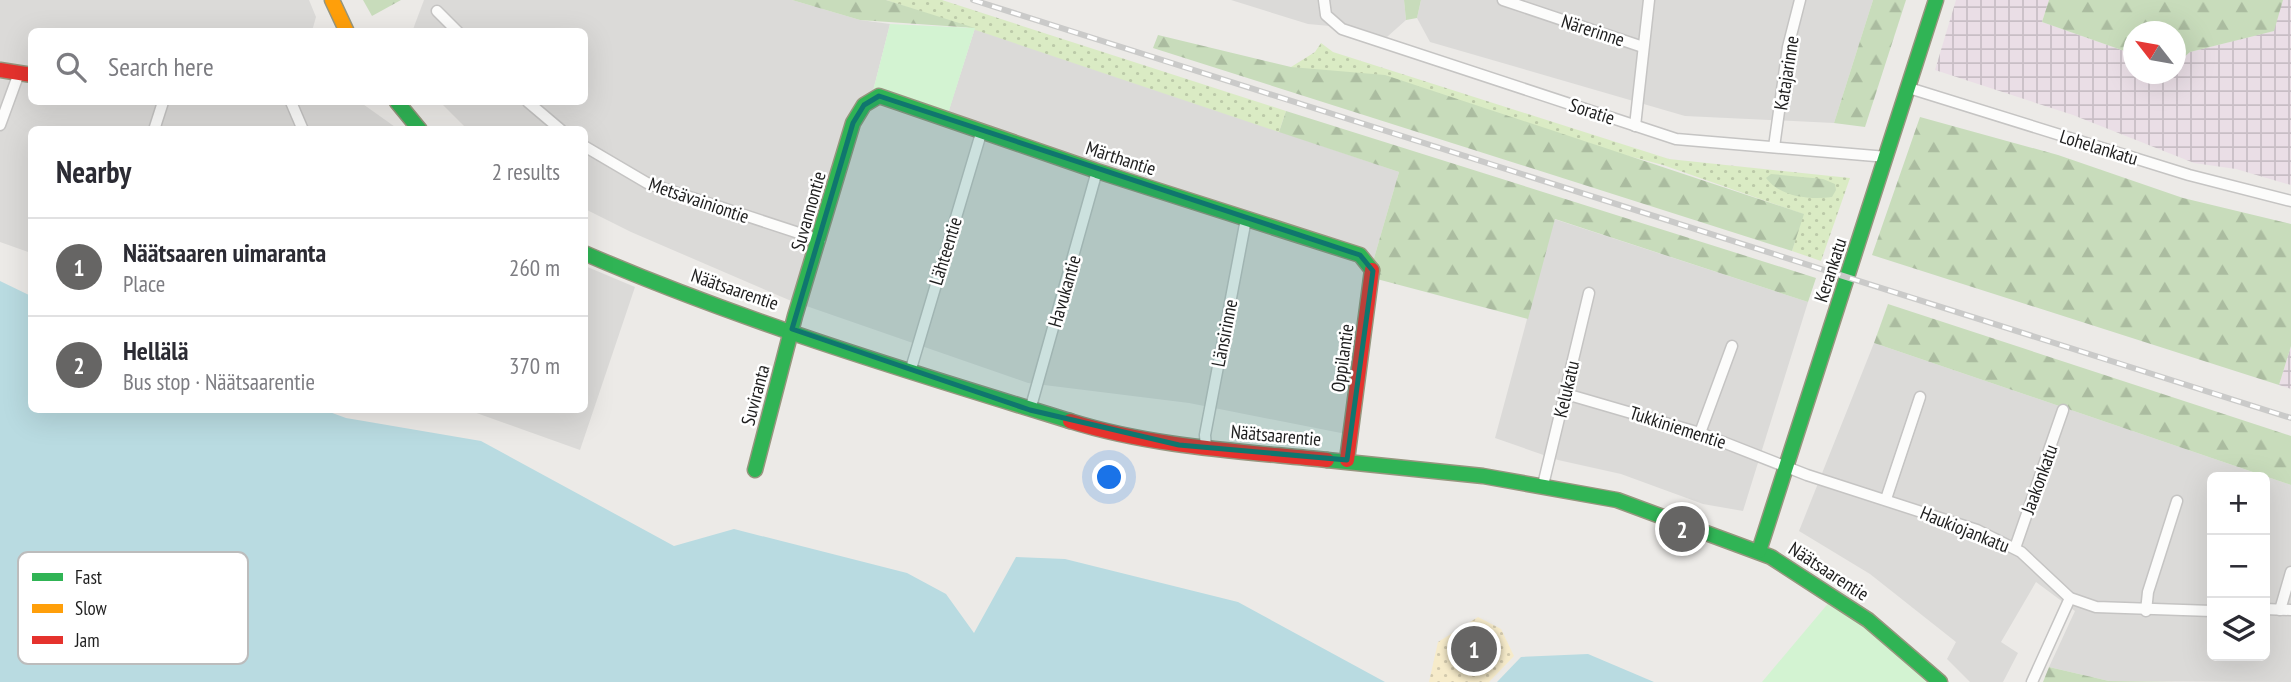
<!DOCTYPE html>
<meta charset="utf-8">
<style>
body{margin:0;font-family:"PT Sans Narrow",sans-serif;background:#f2f2f3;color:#2b2b33}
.controls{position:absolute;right:21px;bottom:21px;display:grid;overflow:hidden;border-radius:10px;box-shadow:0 7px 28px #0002}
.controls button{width:63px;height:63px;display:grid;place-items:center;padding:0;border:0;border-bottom:2px solid #e1e1e2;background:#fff;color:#2b2b33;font:35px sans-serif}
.compass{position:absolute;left:2123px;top:21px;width:63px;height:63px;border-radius:50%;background:#fff;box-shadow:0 7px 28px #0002;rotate:301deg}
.you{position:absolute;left:1110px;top:478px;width:24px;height:24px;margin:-18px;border:5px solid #fff;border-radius:50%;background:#1a73e8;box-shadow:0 0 0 10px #1a73e833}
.badge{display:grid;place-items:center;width:46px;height:46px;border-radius:50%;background:#666564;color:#fff;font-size:23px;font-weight:700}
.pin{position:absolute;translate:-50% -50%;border:4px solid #fff;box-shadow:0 2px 7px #0006}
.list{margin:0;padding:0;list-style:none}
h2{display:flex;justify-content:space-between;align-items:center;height:91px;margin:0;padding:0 28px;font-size:30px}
h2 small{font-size:23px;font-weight:400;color:#7c7c81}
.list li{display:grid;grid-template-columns:46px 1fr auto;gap:21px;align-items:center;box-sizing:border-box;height:98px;padding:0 28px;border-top:2px solid #e1e1e2}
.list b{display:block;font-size:26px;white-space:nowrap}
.list p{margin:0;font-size:23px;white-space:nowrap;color:#7c7c81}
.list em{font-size:23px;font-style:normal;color:#7c7c81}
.icon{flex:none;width:38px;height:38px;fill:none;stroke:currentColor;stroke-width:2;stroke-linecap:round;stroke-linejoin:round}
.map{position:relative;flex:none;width:2291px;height:682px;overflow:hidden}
.search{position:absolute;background:#fff;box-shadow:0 7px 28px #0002;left:28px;top:28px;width:560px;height:77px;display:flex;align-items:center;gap:18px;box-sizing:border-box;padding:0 24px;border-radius:10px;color:#7c7c81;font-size:26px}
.panel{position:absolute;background:#fff;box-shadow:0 7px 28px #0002;left:28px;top:126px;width:560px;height:287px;border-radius:10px}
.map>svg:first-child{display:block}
.residential{fill:#dbdad8;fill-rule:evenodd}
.industrial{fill:url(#industrial-grid)}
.grass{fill:url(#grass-dots)}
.forest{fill:url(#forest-firs)}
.sand{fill:url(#sand-dots)}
.park{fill:#d3f3d2}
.water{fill:#b9dbe1}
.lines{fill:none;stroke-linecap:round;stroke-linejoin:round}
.street-casing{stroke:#c5c4c3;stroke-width:13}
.fast-casing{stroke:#96967e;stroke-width:17}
.slow-casing{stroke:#96967e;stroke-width:17}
.jam-casing{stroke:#96967e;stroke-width:17}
.street{stroke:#fcfcfb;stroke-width:10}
.fast{stroke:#30b455;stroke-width:14}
.slow{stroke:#ff9f0a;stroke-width:14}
.jam{stroke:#e5322d;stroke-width:14}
.rail-casing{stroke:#cacac9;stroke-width:6}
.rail{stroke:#fff;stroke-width:3.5;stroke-dasharray:10;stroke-linecap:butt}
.marked{fill:#0f766e;fill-opacity:0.2;stroke:#0f766e;stroke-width:5;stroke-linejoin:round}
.labels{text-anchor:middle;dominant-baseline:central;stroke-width:5;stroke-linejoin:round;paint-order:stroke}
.street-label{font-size:19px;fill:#1e1e1e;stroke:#fff}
.key{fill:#fff;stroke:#bcbcbc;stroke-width:2}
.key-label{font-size:19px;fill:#1e1e1e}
</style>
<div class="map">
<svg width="2291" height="682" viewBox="0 0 2291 682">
<defs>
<pattern id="industrial-grid" width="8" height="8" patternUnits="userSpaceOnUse" patternTransform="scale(1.75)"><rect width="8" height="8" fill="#eadee6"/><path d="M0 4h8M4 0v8" fill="none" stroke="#c8bec5"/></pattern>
<pattern id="grass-dots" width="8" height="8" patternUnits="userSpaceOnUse" patternTransform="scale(1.75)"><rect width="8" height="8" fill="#daebc4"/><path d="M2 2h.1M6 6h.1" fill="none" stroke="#bbc9a8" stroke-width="1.8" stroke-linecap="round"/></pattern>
<pattern id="forest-firs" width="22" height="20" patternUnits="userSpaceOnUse" patternTransform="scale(1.75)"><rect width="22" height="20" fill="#c8dcbb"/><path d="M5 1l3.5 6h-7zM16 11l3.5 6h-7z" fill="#abbca0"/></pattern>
<pattern id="sand-dots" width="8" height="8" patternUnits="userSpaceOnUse" patternTransform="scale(1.75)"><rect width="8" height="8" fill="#f6ebca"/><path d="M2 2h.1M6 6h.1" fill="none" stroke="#d2c9ad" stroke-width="1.8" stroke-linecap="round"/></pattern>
</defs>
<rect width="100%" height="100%" fill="#eceae7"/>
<g class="residential">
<polygon points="0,0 309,0 316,17 312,31 32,32 32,102 360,102 398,129 32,130 31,253 0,242"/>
<polygon points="424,0 792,0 860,20 890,24 873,91 947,116 975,28 1399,172 1370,272 1346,434 1189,403 1028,383 789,300 631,232 585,209 584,130 467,129 440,102 584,102 584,32 412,32"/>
<polygon points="1231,0 1404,0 1406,20 1387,37 1352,28 1308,24"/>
<polygon points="1421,0 1873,0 1834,123 1685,116 1430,42 1417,18"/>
<polygon points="1554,219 1808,302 1743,511 1703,504 1621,474 1558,460 1495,438"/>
<polygon points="585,266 635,287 580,450 468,410 584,410"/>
<path d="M 1874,343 L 2291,485 L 2291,682 L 2109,681 L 2049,667 L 2075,611 L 2036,582 L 2001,642 L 2018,653 L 2003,682 L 1970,682 L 1947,659 L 1956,642 L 1870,574 L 1799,531 ZM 2212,477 L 2265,477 L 2265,656 L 2212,656 Z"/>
</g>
<g class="industrial">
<polygon points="1956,0 2049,0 2042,22 2133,54 2134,74 2176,74 2176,64 2190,52 2273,31 2283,0 2291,0 2291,185 2236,169 2194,163 2073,115 1935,70"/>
<polygon points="2291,346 2291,389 2279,385"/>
</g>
<g class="grass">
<polygon points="886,0 942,0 1286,111 1279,132"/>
<polygon points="1321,43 1333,52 1669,159 1850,178 1821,261 1792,251 1803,214 1663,165 1291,67 1315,52"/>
</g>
<g class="forest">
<polygon points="363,0 401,0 372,16"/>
<polygon points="792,0 886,0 975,28 860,20"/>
<polygon points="1404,0 1421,0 1417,18 1406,20"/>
<polygon points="1873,0 1906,0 1865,127 1834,123"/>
<polygon points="2049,0 2283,0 2274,31 2190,52 2176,64 2176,32 2134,32 2133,54 2042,22"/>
<polygon points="1158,35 1291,67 1385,75 1804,214 1792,251 1153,48"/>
<polygon points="1286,111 1816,278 1808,302 1555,219 1528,319 1373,278 1372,265 1399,172 1279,132"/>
<polygon points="1920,117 2058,155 2183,198 2291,224 2291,346 2279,385 1872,255"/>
<path d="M 1771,174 L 1823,179 L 1835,184 L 1836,190 L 1832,197 C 1810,200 1780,197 1766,178 Z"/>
<polygon points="1888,304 2291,436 2291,485 1874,343"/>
<polygon points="2049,667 2109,681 2176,682 2043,682"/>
</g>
<polygon class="sand" points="1478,617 1501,629 1514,656 1489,682 1429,682 1438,642"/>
<g class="park">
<polygon points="890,24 975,28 947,117 873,91"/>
<polygon points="1831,600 1933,682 1762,682"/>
</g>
<g class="water">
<polygon points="0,281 31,296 32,410 324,410 346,418 481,441 674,546 734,529 907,573 946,594 974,633 1016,557 1065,559 1238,602 1385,682 0,682"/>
<polygon points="1588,654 1654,682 1497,682 1521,657"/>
</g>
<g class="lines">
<defs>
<g id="street">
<polyline points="1324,0 1326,15 1342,29 1676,139 1887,157"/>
<polyline points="1503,0 1643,47"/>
<polyline points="437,11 458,32"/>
<polyline points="1909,88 2189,175 2291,201"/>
<polyline points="291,102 303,130"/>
<polyline points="528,102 561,130"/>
<polyline points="0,125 19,73"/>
<polyline points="1635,126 1649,0"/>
<polyline points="154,130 163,102"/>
<polyline points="584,146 647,183 820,240"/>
<polyline points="1774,147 1788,47 1800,0"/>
<polyline points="910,372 982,130"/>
<polyline points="1566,394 1700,433 1807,475 1977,530 2021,552 2070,598 2096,607 2212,611"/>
<polyline points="1030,410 1097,171"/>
<polyline points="1700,433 1732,346"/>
<polyline points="1206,448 1205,435 1246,219"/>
<polyline points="1543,485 1589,293"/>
<polyline points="1886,499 1920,397"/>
<polyline points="2015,548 2063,410"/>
<polyline points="2265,609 2291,610"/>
<polyline points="2280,610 2291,572"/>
<polyline points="2146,611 2148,592 2177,501"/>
<polyline points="2032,682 2070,598"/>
</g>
<g id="fast">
<polyline points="397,102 420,130"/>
<path d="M 584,253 C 741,321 907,371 1070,421"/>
<polyline points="1327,460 1483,476 1617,500 1771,557 1868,620 1940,682"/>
<polyline points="755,470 795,316 853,123 864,105 879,96 1097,171 1360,255 1372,270"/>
<polyline points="1759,551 1936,0"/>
</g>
<polyline id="slow" points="332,0 347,32"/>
<g id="jam">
<polyline points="0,70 32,75"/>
<path d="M 1070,421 C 1153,447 1241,451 1327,460"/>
<polyline points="1347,460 1372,270"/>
</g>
</defs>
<use href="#street" class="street-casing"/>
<use href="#fast" class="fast-casing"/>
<use href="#slow" class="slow-casing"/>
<use href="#jam" class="jam-casing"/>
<use href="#street" class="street"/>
<use href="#fast" class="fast"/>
<use href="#slow" class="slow"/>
<use href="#jam" class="jam"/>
<defs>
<polyline id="rail" points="973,0 2291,418"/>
</defs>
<use href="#rail" class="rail-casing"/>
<use href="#rail" class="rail"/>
</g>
<path class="marked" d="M 879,96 L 1360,255 L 1373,271 L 1347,460 L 1179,445 L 1030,410 L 792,329 L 853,123 L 864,105 Z"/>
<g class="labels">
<g class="street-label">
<text transform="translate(1593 30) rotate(18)">Närerinne</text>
<text transform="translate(1786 73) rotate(-81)">Katajarinne</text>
<text transform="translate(1592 111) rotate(18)">Soratie</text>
<text transform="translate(2099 147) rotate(17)">Lohelankatu</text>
<text transform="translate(1121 158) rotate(18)">Märthantie</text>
<text transform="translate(699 200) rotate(19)">Metsävainiontie</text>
<text transform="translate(808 211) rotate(-74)">Suvannontie</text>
<text transform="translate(945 251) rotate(-73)">Lähteentie</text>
<text transform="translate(1830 270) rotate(-72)">Kerankatu</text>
<text transform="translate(735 289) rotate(19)">Näätsaarentie</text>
<text transform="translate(1064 291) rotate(-74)">Havukantie</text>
<text transform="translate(1224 333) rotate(-79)">Länsirinne</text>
<text transform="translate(1342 358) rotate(-82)">Oppilantie</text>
<text transform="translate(1566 389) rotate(-77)">Kelukatu</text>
<text transform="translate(755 395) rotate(-75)">Suviranta</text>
<text transform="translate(1678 427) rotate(18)">Tukkiniementie</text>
<text transform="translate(1276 435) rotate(5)">Näätsaarentie</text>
<text transform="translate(2039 479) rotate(-70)">Jaakonkatu</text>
<text transform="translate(1965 529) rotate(22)">Haukiojankatu</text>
<text transform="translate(1829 571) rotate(33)">Näätsaarentie</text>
</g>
</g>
<rect x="18" y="552" width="230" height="112" rx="10" class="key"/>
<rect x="32" y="573" width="31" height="8" fill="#30b455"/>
<rect x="32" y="604" width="31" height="9" fill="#ff9f0a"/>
<rect x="32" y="636" width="31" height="8" fill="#e5322d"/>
<g class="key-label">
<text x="75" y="584">Fast</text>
<text x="75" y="615">Slow</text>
<text x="75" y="647">Jam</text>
</g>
</svg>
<div class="controls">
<button>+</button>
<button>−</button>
<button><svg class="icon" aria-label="layers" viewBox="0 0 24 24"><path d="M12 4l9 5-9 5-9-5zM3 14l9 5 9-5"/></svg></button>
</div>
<svg class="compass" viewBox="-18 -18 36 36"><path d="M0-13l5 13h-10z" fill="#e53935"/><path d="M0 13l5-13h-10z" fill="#7c7c81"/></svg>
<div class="you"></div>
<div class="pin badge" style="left:1474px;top:649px">1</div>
<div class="pin badge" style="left:1682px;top:529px">2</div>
<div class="search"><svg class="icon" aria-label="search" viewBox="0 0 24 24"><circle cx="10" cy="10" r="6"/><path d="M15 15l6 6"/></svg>Search here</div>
<section class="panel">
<h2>Nearby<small>2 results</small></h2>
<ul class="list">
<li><span class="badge">1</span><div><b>Näätsaaren uimaranta</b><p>Place</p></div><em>260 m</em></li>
<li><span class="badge">2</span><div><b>Hellälä</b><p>Bus stop · Näätsaarentie</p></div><em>370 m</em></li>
</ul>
</section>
</div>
